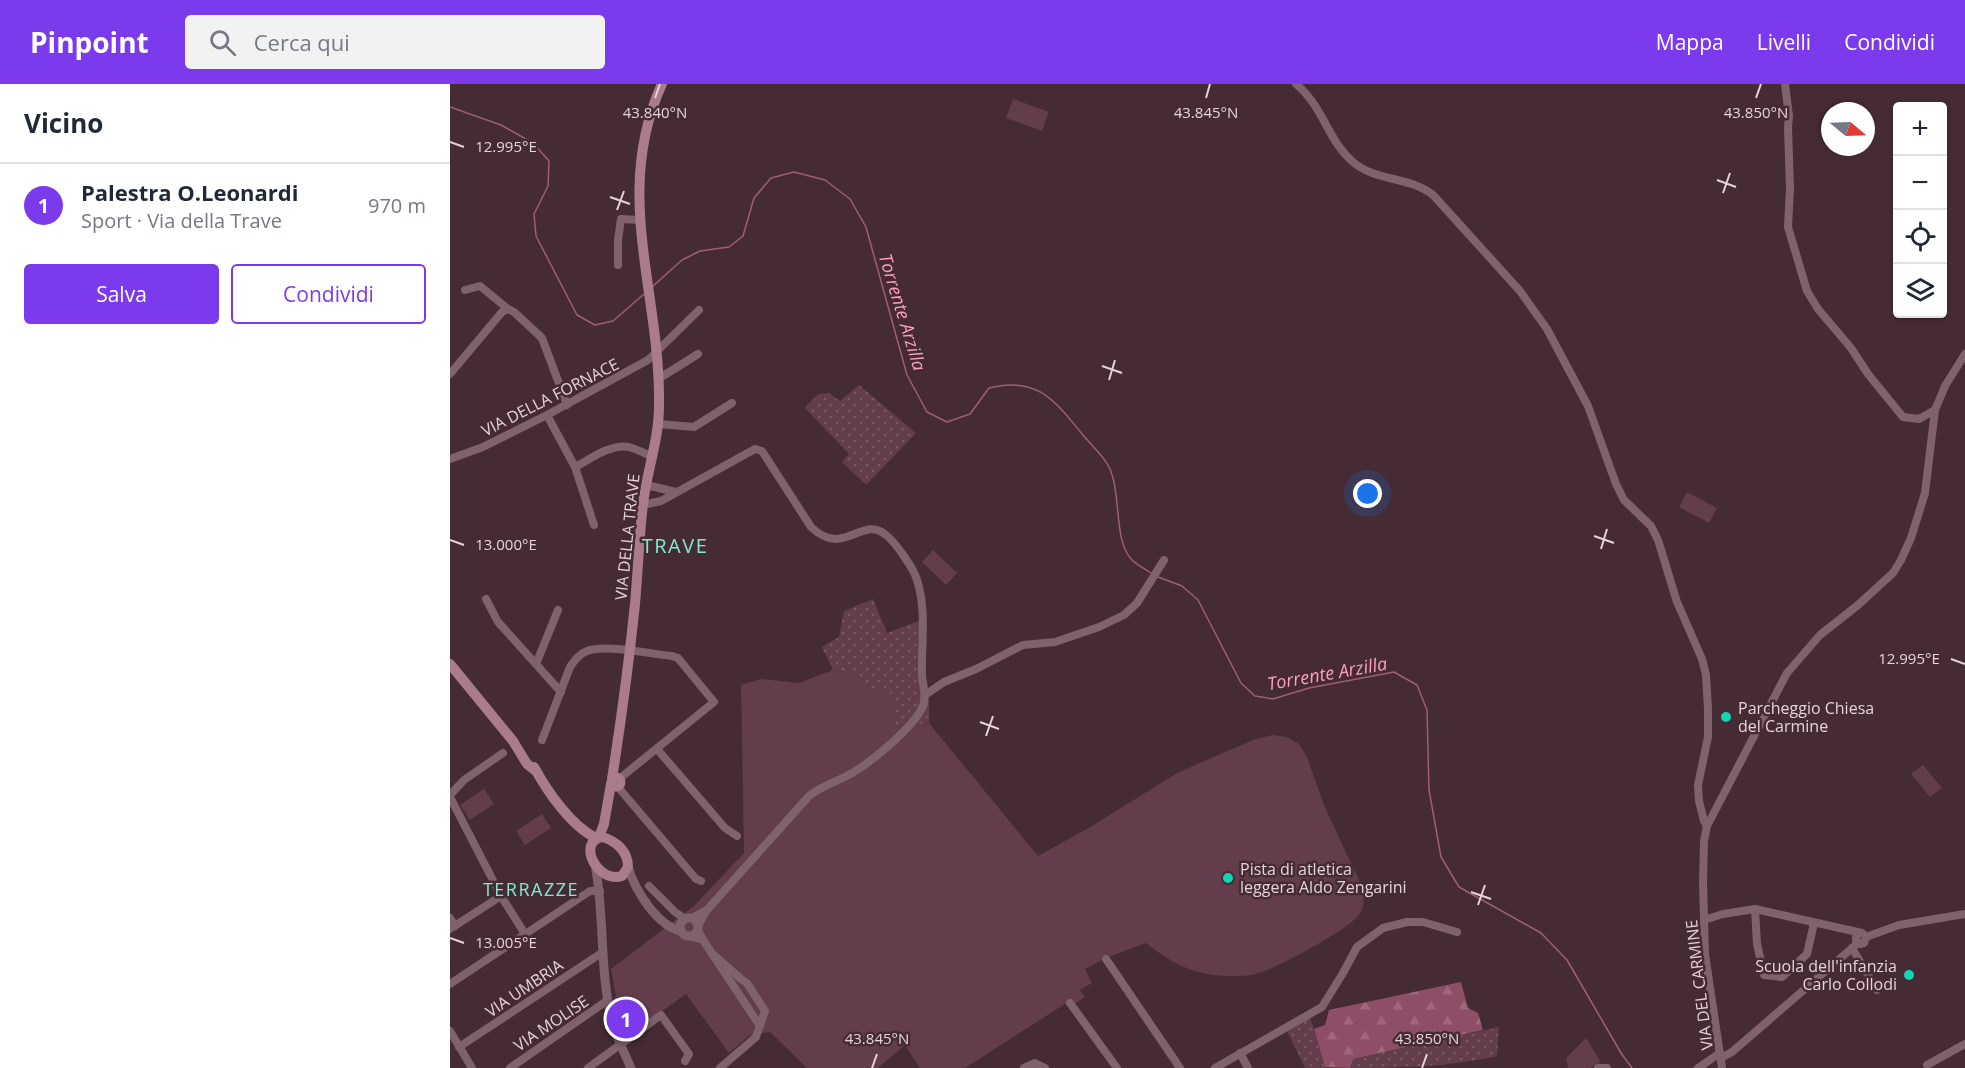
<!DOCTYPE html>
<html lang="it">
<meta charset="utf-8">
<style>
body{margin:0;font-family:"Open Sans",sans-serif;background:#f2f2f3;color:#1f2937}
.controls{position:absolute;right:18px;top:18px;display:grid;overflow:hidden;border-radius:6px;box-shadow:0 2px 4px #0004}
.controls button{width:54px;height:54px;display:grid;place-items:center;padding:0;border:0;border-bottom:2px solid #e0e1e3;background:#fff;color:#1f2937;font:30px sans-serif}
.compass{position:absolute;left:1371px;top:18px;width:54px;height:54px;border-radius:50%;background:#fff;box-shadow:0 2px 4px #0004;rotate:109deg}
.you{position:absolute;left:918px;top:410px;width:21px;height:21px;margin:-15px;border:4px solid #fff;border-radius:50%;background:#1a73e8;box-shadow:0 0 0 9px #1a73e833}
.badge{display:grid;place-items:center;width:39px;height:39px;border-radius:50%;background:#7c3aed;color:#fff;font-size:20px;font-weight:700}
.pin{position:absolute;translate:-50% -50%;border:3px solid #fff;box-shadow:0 2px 6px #0006}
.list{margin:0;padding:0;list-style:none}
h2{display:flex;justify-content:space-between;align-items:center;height:78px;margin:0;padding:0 24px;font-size:26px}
h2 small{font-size:20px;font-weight:400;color:#747a83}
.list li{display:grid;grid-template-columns:39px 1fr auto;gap:18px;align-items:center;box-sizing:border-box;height:84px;padding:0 24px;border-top:2px solid #e0e1e3}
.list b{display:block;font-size:22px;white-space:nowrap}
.list p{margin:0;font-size:20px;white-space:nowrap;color:#747a83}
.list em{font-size:20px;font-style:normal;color:#747a83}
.actions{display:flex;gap:12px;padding:18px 24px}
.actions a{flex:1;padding:14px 0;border:2px solid #7c3aed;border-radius:6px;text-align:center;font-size:21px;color:#7c3aed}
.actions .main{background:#7c3aed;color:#fff}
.icon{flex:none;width:33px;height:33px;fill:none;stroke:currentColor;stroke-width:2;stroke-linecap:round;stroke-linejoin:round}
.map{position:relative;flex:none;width:1515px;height:984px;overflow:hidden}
header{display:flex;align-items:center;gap:36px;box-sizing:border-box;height:84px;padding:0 30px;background:#7c3aed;color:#fff}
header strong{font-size:28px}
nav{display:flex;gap:33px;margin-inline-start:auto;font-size:21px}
.search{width:420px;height:54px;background:#f2f2f3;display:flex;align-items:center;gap:15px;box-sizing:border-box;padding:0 21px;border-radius:6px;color:#747a83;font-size:22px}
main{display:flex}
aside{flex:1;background:#fff}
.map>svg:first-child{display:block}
.grass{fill:url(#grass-dots)}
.forest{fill:url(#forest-firs)}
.park{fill:#633d4b}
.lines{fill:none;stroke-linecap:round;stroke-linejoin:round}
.stream{stroke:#9f5d77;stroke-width:1.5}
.minor{stroke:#7f626c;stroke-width:8}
.tertiary{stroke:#7f626c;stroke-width:9}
.secondary{stroke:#a97b8b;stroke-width:10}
.ticks{fill:none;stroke:#e5d3d9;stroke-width:2}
.poi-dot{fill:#12d5b4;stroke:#452b34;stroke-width:2}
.labels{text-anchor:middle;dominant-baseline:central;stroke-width:5;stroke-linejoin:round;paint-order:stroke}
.street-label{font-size:16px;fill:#e5d3d9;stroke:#452b34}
.poi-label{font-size:16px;fill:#e5d3d9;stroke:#452b34;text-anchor:start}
.water-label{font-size:18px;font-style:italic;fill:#ff9fc3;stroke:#452b34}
.neighbourhood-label{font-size:18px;letter-spacing:1.5px;fill:#84e6ce;stroke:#452b34}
.quarter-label{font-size:20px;letter-spacing:1.5px;fill:#84e6ce;stroke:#452b34}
.ticks-label{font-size:15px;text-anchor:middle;fill:#e5d3d9;stroke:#452b34;stroke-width:5;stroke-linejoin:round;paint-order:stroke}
</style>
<header>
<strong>Pinpoint</strong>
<div class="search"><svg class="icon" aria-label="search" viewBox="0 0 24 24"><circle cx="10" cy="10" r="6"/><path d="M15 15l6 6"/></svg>Cerca qui</div>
<nav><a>Mappa</a><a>Livelli</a><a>Condividi</a></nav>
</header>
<main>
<aside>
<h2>Vicino<small></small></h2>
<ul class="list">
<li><span class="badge">1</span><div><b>Palestra O.Leonardi</b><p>Sport · Via della Trave</p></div><em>970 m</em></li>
</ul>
<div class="actions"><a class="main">Salva</a><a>Condividi</a></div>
</aside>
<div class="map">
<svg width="1515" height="984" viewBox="0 0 1515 984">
<defs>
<pattern id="grass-dots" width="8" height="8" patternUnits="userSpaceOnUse" patternTransform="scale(1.5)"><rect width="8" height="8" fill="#633d4b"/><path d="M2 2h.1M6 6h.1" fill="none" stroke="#795864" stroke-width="1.8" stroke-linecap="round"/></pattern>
<pattern id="forest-firs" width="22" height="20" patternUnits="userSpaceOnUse" patternTransform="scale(1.5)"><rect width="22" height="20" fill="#8e4e67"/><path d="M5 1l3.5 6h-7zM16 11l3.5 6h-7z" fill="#9e677c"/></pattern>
</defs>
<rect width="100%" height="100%" fill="#452b34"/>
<g class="grass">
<polygon points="409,301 466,349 416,401 392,378 399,370 355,324 368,310 379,309 390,317"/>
<polygon points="423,515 437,549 471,536 472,612 479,613 479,639 442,643 401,589 383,586 372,563 389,553 394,527"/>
<polygon points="860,933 875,982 877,984 855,984 836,945"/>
<path d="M 1049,943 L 1047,972 C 998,983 950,984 900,984 L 903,975 Z"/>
</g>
<polygon class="forest" points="1011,898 1018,924 1028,929 1033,946 903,975 900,984 875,983 864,945 875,941 879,926"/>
<g class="park">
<polygon points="563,15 599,28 592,47 556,34"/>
<polygon points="1237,408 1267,424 1259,439 1229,423"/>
<polygon points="483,466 507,489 496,501 472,478"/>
<path d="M 383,586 L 401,589 L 416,606 L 445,610 L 442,643 L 479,639 L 588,772 L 642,742 L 727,689 L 803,656 L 823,651 L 836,653 L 849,660 L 857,673 L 874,721 L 913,805 C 914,814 915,823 909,831 C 897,846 834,880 815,887 C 807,890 797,892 788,892 C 750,893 726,883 696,859 L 658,873 L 635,885 L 642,899 L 630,906 L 635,913 L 624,920 L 621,916 L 515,984 L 470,984 L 455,961 L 428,984 L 357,984 L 320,948 L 300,951 L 279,969 L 236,910 L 176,953 C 167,945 165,926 163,915 L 166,912 L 161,885 L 245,821 L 294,769 L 291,601 L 311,595 L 349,599 Z"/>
<polygon points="1473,681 1492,704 1480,713 1461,690"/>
<polygon points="34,705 44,720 20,736 10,721"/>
<polygon points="92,730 101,744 75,761 66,747"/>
<polygon points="1136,954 1151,978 1140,984 1118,984 1116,974"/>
</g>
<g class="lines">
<g class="stream">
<polyline points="0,23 51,41 83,59 99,77 98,102 84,130 86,152 127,231 145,241 163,237 194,210"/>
<path d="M 202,203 L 232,176 L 250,167 L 279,163 L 293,152 L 304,114 L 321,94 L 344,88 L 375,96 L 400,115 L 416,143 L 457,291 L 477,328 L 497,338 L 520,330 L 539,304 C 588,292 604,316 633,351 C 641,361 654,372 659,383 C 672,410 663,457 682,476 C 687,481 695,485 701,489"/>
<polyline points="708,493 732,502 748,516 791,599 805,612 823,615 859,604 944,588 967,601 977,626 979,706 991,773 1009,803 1091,849 1117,876 1171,969 1182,984"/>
</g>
<g class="minor">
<path d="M 846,0 C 873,22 878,57 903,78 C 926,98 961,92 984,112 L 1070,207 L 1097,245 L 1138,322 L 1166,400 L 1174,416 L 1201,442 L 1208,456 L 1227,518 L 1252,575 L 1256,591 L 1258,625 L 1258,653 L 1248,701 L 1249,717 L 1254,737 L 1257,742"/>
<polyline points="1335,0 1339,32 1338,44 1340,104 1338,143 1357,207 1368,225 1401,264 1418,290 1453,333 1469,335 1485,326"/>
<polyline points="168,181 168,156 171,135 190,136"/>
<polyline points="15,206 30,202 58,225"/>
<polyline points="0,290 52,228 58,225 64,228 92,254 117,321"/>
<polyline points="209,293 213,292 248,270"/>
<polyline points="97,331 125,383 144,441"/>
<polyline points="208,340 244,343 282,319"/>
<polyline points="0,375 33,363 97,331 198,276 249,226"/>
<path d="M 125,383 C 139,376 161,359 179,363 C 186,365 194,369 201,372"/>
<polyline points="196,401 226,408"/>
<path d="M 193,421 L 211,417 L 305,365 L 312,367 L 361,443 C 394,475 412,430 436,451 C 446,459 464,485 467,496 C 477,527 471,560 472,592 C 473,601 476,610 474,619 C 472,625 469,630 465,635 C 451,652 426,674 407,686 C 391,697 374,700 359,712 L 256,827 L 248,842"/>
<polyline points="36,515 48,538 111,608"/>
<polyline points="86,580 108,526"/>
<polyline points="475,611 494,598 526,585 573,561 605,558 649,543 674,531 687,519 714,476"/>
<path d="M 92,656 L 120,583 C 125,576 129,570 137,567 C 156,560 201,570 222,572 L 228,574 L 264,618 L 169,695"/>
<polyline points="207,665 275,744 287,752"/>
<polyline points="168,703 246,795 251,797"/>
<polyline points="0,711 14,696 53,669"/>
<polyline points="0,713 51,812 75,850"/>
<polyline points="199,802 225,828 235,835"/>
<polyline points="1305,825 1307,860 1314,891 1332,893 1357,870 1364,839"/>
<polyline points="0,834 5,842"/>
<polyline points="242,834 255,827"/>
<polyline points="1254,836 1273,830 1305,825 1412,849 1416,853 1414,859 1410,860 1406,857 1406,853 1408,850"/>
<polyline points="0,845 51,812"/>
<polyline points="248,846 253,856 310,942"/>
<polyline points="240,852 253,856"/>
<polyline points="1416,853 1449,841 1515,830"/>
<polyline points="1402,864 1427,906"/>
<polyline points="265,872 291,895 297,899 315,927 306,953 270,984"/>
<polyline points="656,875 730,984"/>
<polyline points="0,900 140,807 150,807"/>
<polyline points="620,919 667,984"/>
<polyline points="0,947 22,984"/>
<polyline points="9,963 153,868"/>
<polyline points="790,969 798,984"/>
<polyline points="1271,974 1282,968 1408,859"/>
<polyline points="1477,981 1515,960"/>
<polyline points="60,984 158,916"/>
<polyline points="138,984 211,931 239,970 235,977"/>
<polyline points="574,984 585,979 595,984"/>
<polyline points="765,984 872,923 893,889 907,863 933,844 957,838 973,838 1007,848"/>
<polyline points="1148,984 1157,984"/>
<polyline points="1248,984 1270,969"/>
<polyline points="1272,984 1255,870 1253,798 1254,757 1257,742 1337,589 1370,551 1408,521 1443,489 1451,476 1461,454 1475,409 1485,326 1495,302 1515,270"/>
</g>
<g class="tertiary">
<path d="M 145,780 C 155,832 149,886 162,937 C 167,953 174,969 181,984"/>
<path d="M 178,783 C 185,806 207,842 231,847"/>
<circle cx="239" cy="843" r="9"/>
</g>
<g class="secondary">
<polyline points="0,580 63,657 77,680 86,687"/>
<path d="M 84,683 C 97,707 121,742 146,754"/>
<circle cx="166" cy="698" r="4.5"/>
<path d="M 162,695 C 171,637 179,578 185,520 C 188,487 189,453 193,420 C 197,387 209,355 209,322 C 211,209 162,110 212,0"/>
<polyline points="149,753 154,740 161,700"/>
<path d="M 152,753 C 167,757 178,768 178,783 L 172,792 C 148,800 126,758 152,753 Z"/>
</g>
</g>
<path class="ticks" d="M 205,14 L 210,0M 756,14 L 760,0M 1306,14 L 1311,0M 0,58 L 14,63M 1267,96 L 1286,103M 1273,109 L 1280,89M 160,113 L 180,120M 167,126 L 174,107M 652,282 L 672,289M 659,296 L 665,276M 1144,452 L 1164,459M 0,456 L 14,461M 1151,465 L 1157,445M 1501,575 L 1515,580M 530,638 L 549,645M 536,652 L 543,632M 1021,808 L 1041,815M 1028,821 L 1035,801M 0,854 L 14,859M 422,984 L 427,970M 972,984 L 977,970"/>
<g class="poi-dot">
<circle cx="1276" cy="633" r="6"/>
<circle cx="778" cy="794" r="6"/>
<circle cx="1459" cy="891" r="6"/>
</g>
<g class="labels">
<g class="street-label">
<text transform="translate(100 313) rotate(-27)">VIA DELLA FORNACE</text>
<text transform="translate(177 453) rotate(-84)">VIA DELLA TRAVE</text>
<text transform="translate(1249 901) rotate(-97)">VIA DEL CARMINE</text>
<text transform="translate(74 904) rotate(-34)">VIA UMBRIA</text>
<text transform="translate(101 939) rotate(-34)">VIA MOLISE</text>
</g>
<g class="poi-label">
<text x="1288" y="624">Parcheggio Chiesa<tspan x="1288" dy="18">del Carmine</tspan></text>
<text x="790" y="785">Pista di atletica<tspan x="790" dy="18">leggera Aldo Zengarini</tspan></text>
<text x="1447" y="882" text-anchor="end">Scuola dell'infanzia<tspan x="1447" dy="18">Carlo Collodi</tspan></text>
</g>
<g class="water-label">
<text transform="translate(453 228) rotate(73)">Torrente Arzilla</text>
<text transform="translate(877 589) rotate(-10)">Torrente Arzilla</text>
</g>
<g class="neighbourhood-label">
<text x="81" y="805">TERRAZZE</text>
</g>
<g class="quarter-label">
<text x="225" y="461">TRAVE</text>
</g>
</g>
<g class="ticks-label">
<text x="1306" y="34">43.850°N</text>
<text x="205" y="34">43.840°N</text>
<text x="756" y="34">43.845°N</text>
<text x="56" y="68">12.995°E</text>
<text x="56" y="466">13.000°E</text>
<text x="1459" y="580">12.995°E</text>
<text x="56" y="864">13.005°E</text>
<text x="427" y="960">43.845°N</text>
<text x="977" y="960">43.850°N</text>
</g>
</svg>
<div class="controls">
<button>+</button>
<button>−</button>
<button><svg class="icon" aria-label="locate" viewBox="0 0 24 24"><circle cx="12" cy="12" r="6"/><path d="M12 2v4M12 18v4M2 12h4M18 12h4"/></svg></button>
<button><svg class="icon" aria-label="layers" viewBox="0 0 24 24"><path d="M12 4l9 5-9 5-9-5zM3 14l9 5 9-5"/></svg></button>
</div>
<svg class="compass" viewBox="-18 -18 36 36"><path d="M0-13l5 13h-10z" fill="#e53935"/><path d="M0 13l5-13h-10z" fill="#747a83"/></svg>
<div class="you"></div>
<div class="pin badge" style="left:176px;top:935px">1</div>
</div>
</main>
